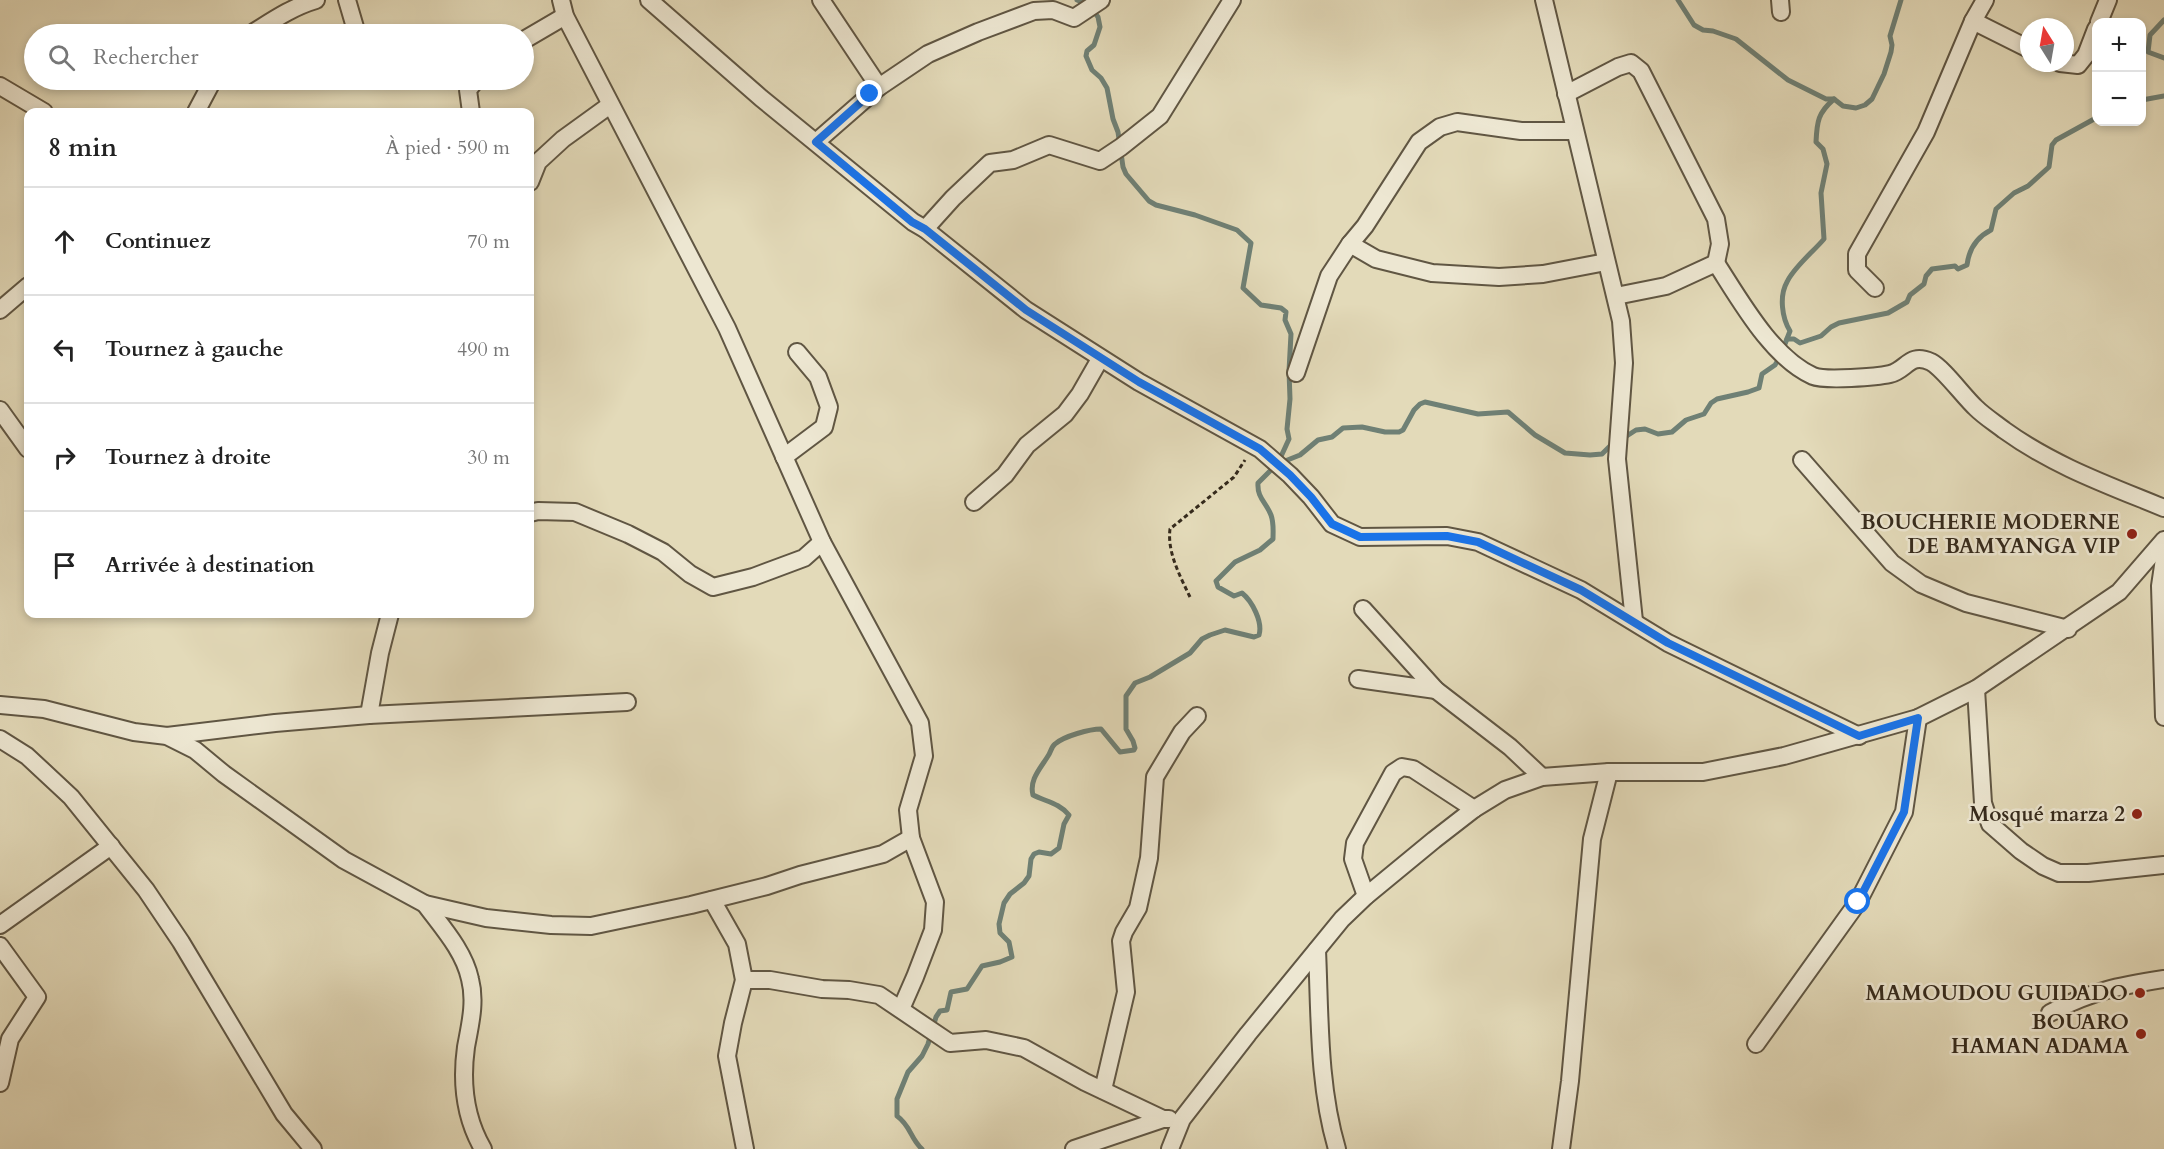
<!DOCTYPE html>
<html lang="fr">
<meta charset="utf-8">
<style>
body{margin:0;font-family:Cardo,serif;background:#f6f6f6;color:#222}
.controls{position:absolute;right:18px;top:18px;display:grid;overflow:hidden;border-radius:12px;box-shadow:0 3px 9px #0003}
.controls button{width:54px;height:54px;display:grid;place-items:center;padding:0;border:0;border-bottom:2px solid #e0e0e0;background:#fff;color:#222;font:30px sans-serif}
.compass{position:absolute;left:2020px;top:18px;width:54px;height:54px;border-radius:50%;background:#fff;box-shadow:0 3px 9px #0003;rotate:349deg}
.stop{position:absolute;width:18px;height:18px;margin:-14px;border:4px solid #1a73e8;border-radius:50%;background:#fff}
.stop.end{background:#1a73e8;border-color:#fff;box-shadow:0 2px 6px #0008}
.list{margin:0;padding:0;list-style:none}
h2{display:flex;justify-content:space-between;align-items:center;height:78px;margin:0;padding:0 24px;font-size:26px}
h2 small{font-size:20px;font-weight:400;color:#767676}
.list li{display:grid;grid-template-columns:39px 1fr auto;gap:18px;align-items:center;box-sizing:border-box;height:108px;padding:0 24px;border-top:2px solid #e0e0e0}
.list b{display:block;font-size:22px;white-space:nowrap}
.list em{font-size:20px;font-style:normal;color:#767676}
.icon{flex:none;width:33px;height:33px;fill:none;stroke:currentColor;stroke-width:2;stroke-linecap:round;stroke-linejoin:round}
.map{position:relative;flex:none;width:2164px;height:1149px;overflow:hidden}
.search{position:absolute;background:#fff;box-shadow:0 3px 9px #0003;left:24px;top:24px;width:510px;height:66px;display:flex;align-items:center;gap:15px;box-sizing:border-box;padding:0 21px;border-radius:33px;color:#767676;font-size:22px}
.panel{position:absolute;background:#fff;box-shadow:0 3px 9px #0003;left:24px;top:108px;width:510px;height:510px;border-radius:12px}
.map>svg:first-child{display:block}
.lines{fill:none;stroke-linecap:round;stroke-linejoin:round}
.stream{stroke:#6f8075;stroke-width:5}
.minor-casing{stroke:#605643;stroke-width:20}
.path{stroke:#352a1c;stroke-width:3;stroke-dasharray:4.5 3;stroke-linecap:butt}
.minor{stroke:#ede7d2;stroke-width:16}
.route{stroke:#1a73e8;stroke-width:8}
.poi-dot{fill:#8f2418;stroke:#ede7d2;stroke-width:2}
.labels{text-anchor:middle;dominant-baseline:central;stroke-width:5;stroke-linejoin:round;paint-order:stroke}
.poi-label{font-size:21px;font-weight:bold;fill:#352a1c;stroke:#ede7d2;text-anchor:end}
</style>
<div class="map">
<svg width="2164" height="1149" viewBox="0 0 2164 1149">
<rect width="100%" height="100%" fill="#e3dab9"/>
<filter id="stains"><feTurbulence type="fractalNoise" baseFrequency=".00333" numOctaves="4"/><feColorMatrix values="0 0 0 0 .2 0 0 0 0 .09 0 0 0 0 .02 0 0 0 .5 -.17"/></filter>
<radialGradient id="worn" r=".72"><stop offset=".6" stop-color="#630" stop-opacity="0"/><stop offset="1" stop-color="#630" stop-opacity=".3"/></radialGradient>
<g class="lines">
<g class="stream">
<polyline points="1678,0 1694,25 1703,30 1713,31 1736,39 1788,80 1826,99 1834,99 1843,106 1856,108 1865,105 1872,99 1884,74 1891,52 1892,45 1890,36 1901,0"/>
<polyline points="2164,20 2150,35 2148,52 2164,58"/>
<polyline points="2142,100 2164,96"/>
<path d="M 1787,339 L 1794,339 L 1800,343 L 1821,336 L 1831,327 L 1839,323 L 1888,313 L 1907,302 L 1910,295 L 1924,284 L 1926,276 L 1932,269 L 1955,266 L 1958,269 L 1967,265 C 1969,249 1977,237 1991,230 L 1996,209 L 2014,193 L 2028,186 L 2049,167 L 2052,145 L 2056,140 L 2096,118"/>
<path d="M 1783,349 L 1790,331 C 1782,318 1779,296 1787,282 C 1794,267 1813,252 1824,239 L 1821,193 L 1827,164 L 1823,149 L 1816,142 C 1817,121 1818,113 1834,99"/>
<polyline points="1622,439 1636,430 1645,429 1658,434 1672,432 1686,420 1704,414 1711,403 1717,399 1748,392 1759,388 1762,374 1775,365 1780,357"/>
<polyline points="1280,463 1300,455 1318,440 1332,437 1343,428 1362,427 1385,432 1399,432 1403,430 1414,410 1420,404 1425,402 1478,414 1508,412 1535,435 1565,453 1590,455 1602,454 1613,443"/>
<path d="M 922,1149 C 910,1138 911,1126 897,1116 L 897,1099 L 908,1072 L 922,1056 L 928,1044 L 936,1017 L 940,1011 L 947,1010 L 951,992 L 967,989 L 982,966 L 1000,962 L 1012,957 L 1009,942 L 1000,933 L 999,924 L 1004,903 L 1010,894 L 1024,883 L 1029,876 L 1031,859 L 1034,854 L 1039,852 L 1051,854 L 1059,848 L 1064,824 L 1069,815 C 1059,803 1047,802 1033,795 C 1029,780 1040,769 1048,756 C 1051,752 1051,747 1055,744 C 1064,736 1090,729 1101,729 L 1120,752 L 1134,750 L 1135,748 L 1133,741 L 1126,729 L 1126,696 L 1135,683 L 1150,677 L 1190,653 L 1202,639 L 1210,635 L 1225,630 L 1254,637 L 1259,635 C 1263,622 1252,601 1242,593 L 1234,596 L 1218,587 L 1216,581 L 1235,562 L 1260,550 L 1273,539 C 1273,531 1274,523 1271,515 C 1266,502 1257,498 1258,483 L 1278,463 L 1289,439 L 1287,429 L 1290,399 L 1289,371 L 1291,334 L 1285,320 L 1286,312 L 1281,308 L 1261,305 L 1243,288 L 1251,243 L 1237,230 L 1195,215 L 1156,205 L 1149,201 L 1126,174 L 1123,167 L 1118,132 L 1113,119 L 1107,88 L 1101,78 L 1092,70 L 1086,56 L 1087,51 L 1094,45 L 1100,27 L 1098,17 L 1089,5 L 1077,0"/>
</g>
<defs>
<g id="minor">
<polyline points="347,0 357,34"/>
<polyline points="561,0 565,16 727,328 822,542 920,723 924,756 908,810 911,838 935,902 933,930 915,977 901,1009"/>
<polyline points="649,0 761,98 913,222 925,229 1026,310 1139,382 1260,449 1290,475 1311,497 1332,524 1360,537 1447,536 1478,542 1581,590 1668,643 1859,736"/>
<polyline points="821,0 879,87"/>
<polyline points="1544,0 1621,321 1624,363 1617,459 1634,621"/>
<polyline points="1780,0 1781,12"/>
<polyline points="1973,21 2029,49"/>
<polyline points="2099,22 2108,0"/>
<path d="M 251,34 C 272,21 292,7 316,0"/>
<polyline points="524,40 565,16"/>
<polyline points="2060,63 2078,65 2086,55 2096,29"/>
<polyline points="0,86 44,112"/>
<polyline points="1566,94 1618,67 1631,63 1641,71 1716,219 1720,244 1716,263 1666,286 1616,296"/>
<polyline points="196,112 213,80"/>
<polyline points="471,112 468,90 476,80"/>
<polyline points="816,142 879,87 928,54 978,32 1034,11 1053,10 1074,18 1101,0"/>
<polyline points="530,182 538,162 563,139 610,105"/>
<polyline points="925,229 953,198 990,163 1013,160 1049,145 1100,161 1121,147 1160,116 1232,0"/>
<polyline points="1350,244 1376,259 1432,273 1499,277 1543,274 1606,262"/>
<path d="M 1716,263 C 1740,300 1772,358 1813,376 C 1825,381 1877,377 1890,374 C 1907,370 1909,352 1931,362 C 1943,368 1964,397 1976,408 C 1984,416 1995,423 2004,430 C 2054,466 2108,485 2164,508"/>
<polyline points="1875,288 1857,270 1857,254 1926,132 1973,21 1985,0"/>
<polyline points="0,310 28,286"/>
<polyline points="1296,373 1329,276 1350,244 1365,226 1419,142 1440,127 1457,122 1521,131 1575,131"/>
<polyline points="0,410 28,449"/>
<polyline points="784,457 824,427 829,407 818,377 797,352"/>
<polyline points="1802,460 1892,563 1921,584 1966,603 2068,629"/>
<polyline points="974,502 1005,475 1027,445 1065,414 1080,394 1100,359"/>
<polyline points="530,513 538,511 575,512 628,534 663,552 690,574 713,587 753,577 804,558 822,542"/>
<polyline points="2164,559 2160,586 2164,717"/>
<polyline points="1363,609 1436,690 1510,747 1542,777"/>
<polyline points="1358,679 1436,690"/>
<polyline points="1976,689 1983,803 1990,824 2021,851 2043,866 2059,873 2088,873 2164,865"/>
<polyline points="0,705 44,709 134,732 167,736 195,750 224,774 344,860 425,904 486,918 551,925 591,926 691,905 767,886 800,875 883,854 911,838"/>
<polyline points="369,715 380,653 390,614"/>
<polyline points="167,736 275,723 369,715 627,702"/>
<polyline points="0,739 27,756 71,797 146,890 181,942 284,1114 313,1149"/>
<polyline points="1366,896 1353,859 1355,843 1393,773 1402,767 1413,769 1474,809"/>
<polyline points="712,900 737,944 744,980 733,1023 727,1056 745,1149"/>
<path d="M 425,904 C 442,927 464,951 470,979 C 476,1002 470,1025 466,1047 C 461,1083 465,1118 483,1149"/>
<polyline points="0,925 111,846"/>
<polyline points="0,946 37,997 10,1039 0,1083"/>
<path d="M 1317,950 C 1320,1016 1318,1085 1337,1149"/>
<polyline points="744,980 770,980 822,989 849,990 879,995 950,1043 986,1040 1024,1048 1085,1082 1163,1119"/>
<path d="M 2050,1013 C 2091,991 2119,986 2164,979"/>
<polyline points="1756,1044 1858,902 1904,812 1918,718"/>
<polyline points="1103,1090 1126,992 1121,941 1124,932 1138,908 1149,858 1155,777 1182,732 1197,716"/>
<polyline points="1074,1149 1163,1119 1169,1119"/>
<polyline points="1170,1149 1182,1119 1248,1034 1342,919 1366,896 1434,840 1474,809 1505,790 1542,777 1609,772 1703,772 1784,756 1918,718 1976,689 2119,592 2164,540"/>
<polyline points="1561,1149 1570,1081 1592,839 1609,772"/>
</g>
</defs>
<use href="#minor" class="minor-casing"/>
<path class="path" d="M 1190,597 C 1180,576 1167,552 1170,529 L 1234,477 L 1245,460"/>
<use href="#minor" class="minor"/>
</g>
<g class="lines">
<polyline class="route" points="870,94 816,142 912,222 925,229 1026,310 1139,382 1260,449 1290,475 1311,497 1332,524 1360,537 1447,536 1478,542 1581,590 1668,643 1859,736 1918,718 1904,812 1858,902"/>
</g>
<g class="poi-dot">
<circle cx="2132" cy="534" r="6"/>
<circle cx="2137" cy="814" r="6"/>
<circle cx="2140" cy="993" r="6"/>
<circle cx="2141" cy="1034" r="6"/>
</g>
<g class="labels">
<g class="poi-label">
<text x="2120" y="522">BOUCHERIE MODERNE<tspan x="2120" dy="24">DE BAMYANGA VIP</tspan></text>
<text x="2125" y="814">Mosqué marza 2</text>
<text x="2128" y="993">MAMOUDOU GUIDADO</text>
<text x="2129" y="1022">BOUARO<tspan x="2129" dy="24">HAMAN ADAMA</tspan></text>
</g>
</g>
<rect width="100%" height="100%" filter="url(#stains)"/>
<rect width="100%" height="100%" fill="url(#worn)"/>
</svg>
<div class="controls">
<button>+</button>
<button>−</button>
</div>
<svg class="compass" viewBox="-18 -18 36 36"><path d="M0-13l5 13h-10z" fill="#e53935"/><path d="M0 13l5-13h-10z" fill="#767676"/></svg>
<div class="stop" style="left:1858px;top:902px"></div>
<div class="stop end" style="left:870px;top:94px"></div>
<div class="search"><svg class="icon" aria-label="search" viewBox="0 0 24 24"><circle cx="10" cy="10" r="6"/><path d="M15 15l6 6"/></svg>Rechercher</div>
<section class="panel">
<h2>8 min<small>À pied · 590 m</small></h2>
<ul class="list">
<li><svg class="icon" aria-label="ahead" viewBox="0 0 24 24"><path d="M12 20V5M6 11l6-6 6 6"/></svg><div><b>Continuez</b></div><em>70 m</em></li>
<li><svg class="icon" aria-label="left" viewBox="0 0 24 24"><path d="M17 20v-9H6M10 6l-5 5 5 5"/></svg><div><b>Tournez à gauche</b></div><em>490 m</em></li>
<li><svg class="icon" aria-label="right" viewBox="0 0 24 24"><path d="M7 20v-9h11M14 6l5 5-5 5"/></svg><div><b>Tournez à droite</b></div><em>30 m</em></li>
<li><svg class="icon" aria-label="arrive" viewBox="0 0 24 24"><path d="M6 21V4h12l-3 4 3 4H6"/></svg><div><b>Arrivée à destination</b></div></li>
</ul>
</section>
</div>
